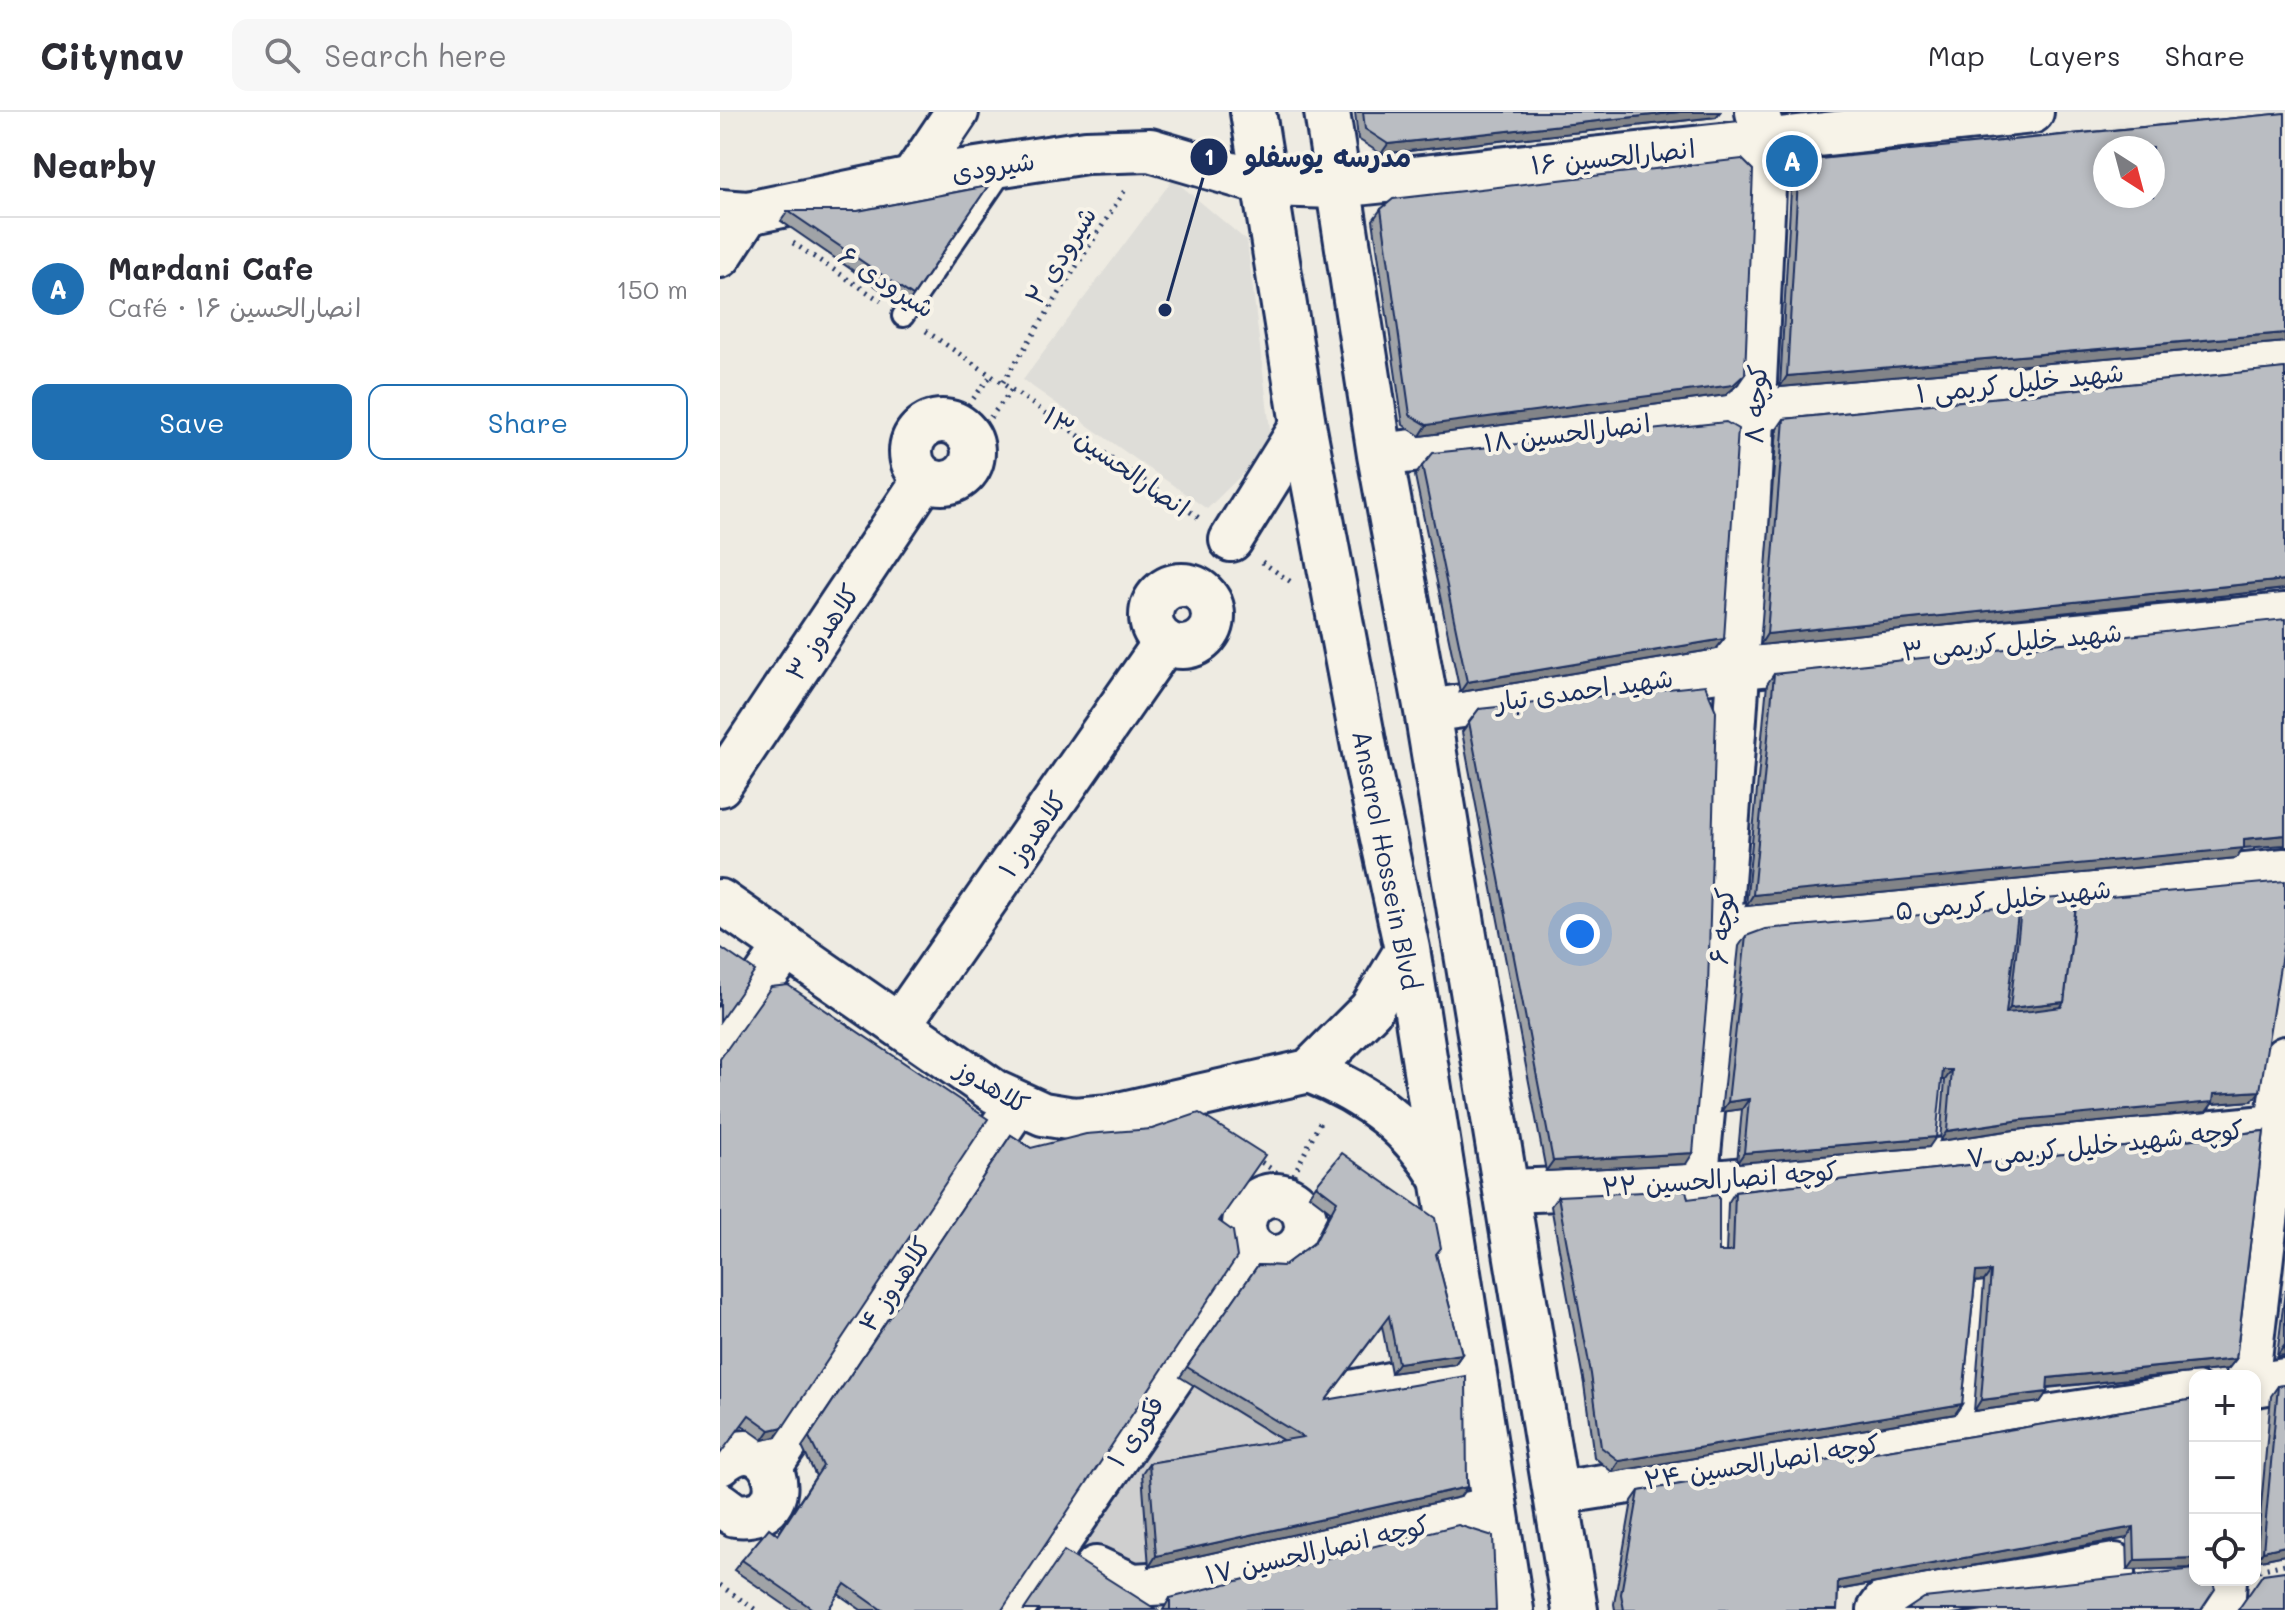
<!DOCTYPE html>
<meta charset="utf-8">
<style>
body{margin:0;font-family:Mali,"Playpen Sans Arabic",sans-serif;background:#f7f7f7;color:#2b2b33}
.controls{position:absolute;right:24px;bottom:24px;display:grid;overflow:hidden;border-radius:16px;box-shadow:0 4px 12px #0003}
.controls button{width:72px;height:72px;display:grid;place-items:center;padding:0;border:0;border-bottom:2px solid #e1e1e2;background:#fff;color:#2b2b33;font:40px sans-serif}
.compass{position:absolute;left:1373px;top:24px;width:72px;height:72px;border-radius:50%;background:#fff;box-shadow:0 4px 12px #0003;rotate:144deg}
.you{position:absolute;left:860px;top:822px;width:28px;height:28px;margin:-20px;border:6px solid #fff;border-radius:50%;background:#1a73e8;box-shadow:0 0 0 12px #1a73e833}
.badge{display:grid;place-items:center;width:52px;height:52px;border-radius:50%;background:#1f6fb2;color:#fff;font-size:26px;font-weight:700}
.pin{position:absolute;translate:-50% -50%;border:4px solid #fff;box-shadow:0 2px 8px #0006}
.list{margin:0;padding:0;list-style:none}
h2{display:flex;justify-content:space-between;align-items:center;height:104px;margin:0;padding:0 32px;font-size:34px}
h2 small{font-size:26px;font-weight:400;color:#7c7c81}
.list li{display:grid;grid-template-columns:52px 1fr auto;gap:24px;align-items:center;box-sizing:border-box;height:144px;padding:0 32px;border-top:2px solid #e1e1e2}
.list b{display:block;font-size:30px;white-space:nowrap}
.list p{margin:0;font-size:26px;white-space:nowrap;color:#7c7c81}
.list em{font-size:26px;font-style:normal;color:#7c7c81}
.actions{display:flex;gap:16px;padding:24px 32px}
.actions a{flex:1;padding:18px 0;border:2px solid #1f6fb2;border-radius:16px;text-align:center;font-size:28px;color:#1f6fb2}
.actions .main{background:#1f6fb2;color:#fff}
.icon{flex:none;width:44px;height:44px;fill:none;stroke:currentColor;stroke-width:2;stroke-linecap:round;stroke-linejoin:round}
.map{position:relative;flex:none;width:1565px;height:1498px;overflow:hidden}
header{display:flex;align-items:center;gap:48px;box-sizing:border-box;height:112px;padding:0 40px;background:#fff;border-bottom:2px solid #e1e1e2}
header strong{font-size:38px}
nav{display:flex;gap:44px;margin-inline-start:auto;font-size:28px}
.search{width:560px;height:72px;background:#f7f7f7;display:flex;align-items:center;gap:20px;box-sizing:border-box;padding:0 28px;border-radius:16px;color:#7c7c81;font-size:30px}
main{display:flex}
aside{flex:1;background:#fff}
.map>svg:first-child{display:block}
.built{fill:#deddd8}
.green{fill:#cfcfcf;stroke:#757f96;stroke-width:2}
.lines{fill:none;stroke-linecap:round;stroke-linejoin:round}
.service-casing{stroke:#1b2f5e;stroke-width:26}
.minor-casing{stroke:#1b2f5e;stroke-width:48}
.secondary-casing{stroke:#1b2f5e;stroke-width:50}
.path{stroke:#1b2f5e;stroke-width:5;stroke-dasharray:2 6;stroke-linecap:butt}
.service{stroke:#f7f3e8;stroke-width:20}
.minor{stroke:#f7f3e8;stroke-width:42}
.secondary{stroke:#f7f3e8;stroke-width:44}
.wall{fill:#a0a3a7;stroke:#1b2f5e;stroke-width:2}
.shaded-wall{fill:#828488;stroke:#1b2f5e;stroke-width:2}
.building{fill:#babdc2;stroke:#1b2f5e;stroke-width:2;fill-rule:evenodd}
.labels{text-anchor:middle;dominant-baseline:central;stroke-width:8;stroke-linejoin:round;paint-order:stroke}
.street-label{font-size:26px;fill:#1b2f5e;stroke:#f7f3e8}
.leader{fill:none;stroke:#1b2f5e;stroke-width:3}
.callout-dot{fill:#1b2f5e;stroke:#f7f3e8;stroke-width:3}
.mark-label{font-size:24px;text-anchor:middle;font-weight:bold;fill:#fff}
.callout-label{font-size:28px;text-anchor:middle;font-weight:bold;fill:#1b2f5e;stroke:#f7f3e8;stroke-width:8;stroke-linejoin:round;paint-order:stroke}
</style>
<header>
<strong>Citynav</strong>
<div class="search"><svg class="icon" aria-label="search" viewBox="0 0 24 24"><circle cx="10" cy="10" r="6"/><path d="M15 15l6 6"/></svg>Search here</div>
<nav><a>Map</a><a>Layers</a><a>Share</a></nav>
</header>
<main>
<aside>
<h2>Nearby<small></small></h2>
<ul class="list">
<li><span class="badge">A</span><div><b>Mardani Cafe</b><p>Café · انصارالحسین ۱۶</p></div><em>150 m</em></li>
</ul>
<div class="actions"><a class="main">Save</a><a>Share</a></div>
</aside>
<div class="map">
<svg width="1565" height="1498" viewBox="0 0 1565 1498">
<rect width="100%" height="100%" fill="#eeebe2"/>
<filter id="ink" filterUnits="userSpaceOnUse"><feTurbulence type="fractalNoise" baseFrequency=".0125" numOctaves="2"/><feDisplacementMap in="SourceGraphic" scale="16" xChannelSelector="R" yChannelSelector="G"/><feConvolveMatrix kernelMatrix="1 2 1 2 8 2 1 2 1" color-interpolation-filters="sRGB"/></filter>
<g filter="url(#ink)">
<polygon class="built" points="453,67 527,129 552,333 487,397 303,268"/>
<polygon class="green" points="460,1265 575,1336 429,1455 383,1459 345,1435"/>
<g class="lines">
<defs>
<polyline id="service" points="183,204 285,55"/>
<g id="minor">
<polyline points="192,67 237,0"/>
<polyline points="618,74 1312,0"/>
<polyline points="0,99 28,101 192,67 366,40 430,38 545,72"/>
<polyline points="0,144 28,101"/>
<circle cx="222" cy="340" r="31"/>
<polyline points="660,343 1035,297 1565,243"/>
<polyline points="511,428 583,312"/>
<circle cx="462" cy="504" r="31"/>
<polyline points="707,599 1020,555 1565,503"/>
<polyline points="0,673 205,366"/>
<polyline points="0,789 275,980 323,1002 354,1007 390,1004 589,959 651,897 687,837"/>
<polyline points="1002,815 1565,758"/>
<polyline points="179,913 445,530"/>
<polyline points="0,930 66,835"/>
<path d="M 589,959 C 646,981 693,1016 723,1069"/>
<path d="M 976,1072 C 1011,724 1032,377 1046,28 L 1037,0"/>
<polyline points="788,1079 976,1072 1565,1013"/>
<circle cx="555" cy="1114" r="31"/>
<polyline points="999,1142 1002,1069"/>
<polyline points="1528,1264 1565,946"/>
<polyline points="1535,1273 1565,1268"/>
<polyline points="626,1281 752,1255"/>
<polyline points="1245,1316 1256,1177"/>
<path d="M 0,1352 C 51,1305 87,1411 15,1403 L 0,1392"/>
<polyline points="51,1354 298,991"/>
<polyline points="838,1381 1475,1282"/>
<polyline points="376,1456 413,1473 447,1471 773,1396"/>
<polyline points="292,1498 538,1140"/>
<polyline points="1159,1498 1164,1491 1395,1453"/>
<polyline points="1494,1498 1504,1483 1505,1468"/>
</g>
<g id="secondary">
<polyline points="533,0 583,312 648,656 687,837 791,1498"/>
<polyline points="607,0 660,343 707,599 855,1498"/>
<polyline points="545,72 618,74"/>
</g>
</defs>
<use href="#service" class="service-casing"/>
<use href="#minor" class="minor-casing"/>
<use href="#secondary" class="secondary-casing"/>
<g class="path">
<polyline points="73,131 161,189"/>
<polyline points="206,219 482,408"/>
<polyline points="283,270 405,78"/>
<polyline points="234,312 272,262"/>
<polyline points="251,331 293,276"/>
<polyline points="542,450 574,472"/>
<polyline points="475,476 489,458"/>
<polyline points="535,1046 571,1070"/>
<polyline points="563,1084 602,1006"/>
<polyline points="1539,1458 1565,1452"/>
<polyline points="0,1473 36,1498"/>
</g>
<use href="#service" class="service"/>
<use href="#minor" class="minor"/>
<use href="#secondary" class="secondary"/>
</g>
<g class="wall">
<polygon points="635,0 1000,0 996,5 661,42 638,27"/>
<polygon points="1565,1 1565,230 1060,275 1072,59 1079,49"/>
<polygon points="268,74 186,195 61,109 68,99 138,99"/>
<polygon points="661,97 1018,272 1006,283 700,324 683,313 653,108"/>
<polygon points="1565,256 1565,477 1040,533 1057,317 1064,307"/>
<polygon points="702,354 1004,527 996,537 740,580 695,364"/>
<polygon points="1054,562 1523,736 1516,746 1026,794 1047,572"/>
<polygon points="759,597 966,1052 826,1059 742,620"/>
<polygon points="1357,788 1532,989 1492,992 1486,1000 1293,1018 1220,1029 1225,968 1222,968 1209,1035 1017,1051 1022,997 1001,1000 1019,834 1026,824 1299,794 1302,789"/>
<polygon points="0,947 56,1325 43,1328 22,1313"/>
<polygon points="1544,1019 1516,1247 1508,1257 1327,1276 1327,1280 1320,1290 1254,1299 1264,1169 1255,1170 1242,1292 1235,1302 892,1360 874,1345 864,1272 831,1094 838,1084 968,1087 999,1140 1006,1140 1008,1091 1015,1080"/>
<polygon points="291,1023 311,1036 499,1109 282,1498 141,1498 118,1482 108,1498 72,1498 14,1458 22,1448 58,1422 96,1364 82,1335"/>
<polygon points="596,1073 716,1142 742,1242 735,1252 671,1261 662,1214 606,1288 740,1385 429,1455 422,1361 429,1351 564,1329 460,1265 538,1153 563,1154 593,1132 610,1099 589,1083"/>
<polygon points="1565,1178 1565,1243 1557,1244"/>
<polygon points="1565,1273 1565,1443 1536,1449 1551,1284 1558,1274"/>
<polygon points="1475,1287 1475,1456 1408,1458 1407,1426 1118,1478 1117,1498 895,1498 894,1492 912,1389 919,1379"/>
<polygon points="450,1486 776,1498 443,1498"/>
</g>
<g class="shaded-wall">
<polygon points="960,0 1000,0 996,5 661,42 668,32"/>
<polygon points="1565,221 1565,230 1060,275 1067,264"/>
<polygon points="1025,262 1018,272 1006,283 700,324 707,313"/>
<polygon points="1565,468 1565,477 1040,533 1047,522"/>
<polygon points="1004,527 996,537 740,580 747,570"/>
<polygon points="1565,723 1565,733 1523,736 1516,746 1026,794 1033,783 1524,727"/>
<polygon points="1344,890 1334,905 1279,911 1290,896"/>
<polygon points="1223,958 1232,958 1225,968 1216,968"/>
<polygon points="1540,979 1532,989 1492,992 1486,1000 1293,1018 1220,1029 1227,1019 1301,1008 1494,982"/>
<polygon points="1029,987 1022,997 1001,1000 1008,990"/>
<polygon points="1216,1025 1209,1035 1017,1051 1024,1041"/>
<polygon points="973,1041 966,1052 826,1059 833,1049"/>
<polygon points="1271,1159 1264,1169 1249,1170 1256,1160"/>
<polygon points="1564,1234 1565,1243 1557,1244"/>
<polygon points="742,1242 735,1252 671,1261 678,1251"/>
<polygon points="1516,1247 1508,1257 1321,1276 1328,1266"/>
<polygon points="1327,1280 1320,1290 1254,1299 1261,1288"/>
<polygon points="1242,1292 1235,1302 892,1360 899,1349"/>
<polygon points="63,1315 56,1325 43,1328 50,1318"/>
<polygon points="747,1375 740,1385 429,1455 436,1444"/>
<polygon points="1414,1415 1407,1426 1111,1479 1118,1469"/>
<polygon points="1565,1434 1565,1443 1536,1449 1543,1439"/>
<polygon points="1475,1446 1475,1456 1408,1458 1415,1448"/>
</g>
<g class="building">
<polygon points="643,0 960,0 668,32 645,17"/>
<path d="M 1565,1 L 1565,221 L 1067,264 L 1079,49 ZM 1385,36 L 1433,36 L 1433,84 L 1385,84 Z"/>
<polygon points="1022,47 1033,58 1025,262 1013,273 707,313 690,303 661,97 673,87"/>
<polygon points="268,74 193,184 68,99 138,99"/>
<polygon points="1565,256 1565,468 1047,522 1064,307"/>
<polygon points="1006,310 1018,317 1004,527 747,570 702,354 713,341"/>
<polygon points="1565,507 1565,723 1524,727 1524,736 1033,783 1054,562"/>
<polygon points="985,573 996,599 988,875 973,1041 833,1049 749,610 759,597"/>
<polygon points="1565,769 1565,823 1540,979 1494,982 1493,990 1301,1008 1227,1019 1232,958 1223,958 1216,1025 1024,1041 1029,987 1008,990 1026,824 1045,817 1299,794 1286,901 1311,899 1341,895 1344,890 1357,788"/>
<polygon points="1357,784 1344,890 1290,896 1302,789"/>
<polygon points="0,835 35,859 0,909"/>
<polygon points="68,873 268,1007 63,1315 50,1318 29,1303 0,1342 0,947 51,875"/>
<polygon points="479,1001 545,1043 499,1109 513,1119 517,1145 282,1498 162,1498 125,1472 108,1498 94,1498 22,1448 49,1416 58,1423 103,1354 89,1325 291,1023 311,1036 366,1022 432,1017"/>
<polygon points="1544,1019 1516,1247 1328,1266 1327,1280 1261,1288 1271,1159 1256,1160 1242,1292 899,1349 881,1335 871,1262 838,1084 966,1078 968,1087 999,1083 999,1140 1009,1140 1013,1139 1015,1080"/>
<polygon points="622,1041 715,1106 721,1136 716,1142 742,1242 678,1251 669,1204 606,1288 746,1264 747,1375 436,1444 429,1351 583,1325 467,1255 538,1153 563,1154 595,1130 617,1089 596,1073"/>
<polygon points="1565,1273 1565,1434 1543,1439 1558,1274"/>
<polygon points="1475,1287 1475,1446 1415,1448 1414,1415 1118,1469 1117,1498 904,1498 901,1482 919,1379"/>
<polygon points="738,1413 773,1424 776,1498 450,1498 450,1486"/>
<polygon points="344,1439 437,1498 304,1498"/>
<polygon points="1475,1457 1475,1468 1492,1468 1495,1477 1481,1498 1186,1498 1204,1486"/>
<polygon points="1565,1459 1565,1498 1518,1498 1543,1462"/>
</g>
</g>
<g class="labels">
<g class="street-label">
<text transform="translate(893 44) rotate(-6)">انصارالحسین ۱۶</text>
<text transform="translate(273 54) rotate(-9)">شیرودی</text>
<text transform="translate(340 143) rotate(-58)">شیرودی ۲</text>
<text transform="translate(167 169) rotate(33)">شیرودی ۶</text>
<text transform="translate(1300 270) rotate(-6)">شهید خلیل کریمی ۱</text>
<text transform="translate(1035 292) rotate(-87)">کوچه ۸</text>
<text transform="translate(847 320) rotate(-7)">انصارالحسین ۱۸</text>
<text transform="translate(397 349) rotate(35)">انصارالحسین ۱۳</text>
<text transform="translate(102 520) rotate(-56)">کلاهدوز ۳</text>
<text transform="translate(1292 529) rotate(-5)">شهید خلیل کریمی ۳</text>
<text transform="translate(864 577) rotate(-8)">شهید احمدی تبار</text>
<text transform="translate(312 722) rotate(-55)">کلاهدوز ۱</text>
<text transform="translate(667 748) rotate(79)">Ansarol Hossein Blvd</text>
<text transform="translate(1283 787) rotate(-6)">شهید خلیل کریمی ۵</text>
<text transform="translate(1001 814) rotate(-85)">کوچه ۶</text>
<text transform="translate(273 974) rotate(31)">کلاهدوز</text>
<text transform="translate(1385 1031) rotate(-6)">کوچه شهید خلیل کریمی ۷</text>
<text transform="translate(1000 1066) rotate(-4)">کوچه انصارالحسین ۲۲</text>
<text transform="translate(174 1172) rotate(-56)">کلاهدوز ۴</text>
<text transform="translate(415 1319) rotate(-56)">فکوری ۱</text>
<text transform="translate(1042 1349) rotate(-9)">کوچه انصارالحسین ۲۴</text>
<text transform="translate(597 1437) rotate(-13)">کوچه انصارالحسین ۱۷</text>
</g>
</g>
<path class="leader" d="M445 198L489 45"/>
<g class="callout-dot">
<circle cx="445" cy="198" r="8"/>
<circle cx="489" cy="45" r="20"/>
</g>
<g class="mark-label">
<text x="489" y="53">1</text>
</g>
<g class="callout-label">
<text x="608" y="55">مدرسه یوسفلو</text>
</g>
</svg>
<div class="controls">
<button>+</button>
<button>−</button>
<button><svg class="icon" aria-label="locate" viewBox="0 0 24 24"><circle cx="12" cy="12" r="6"/><path d="M12 2v4M12 18v4M2 12h4M18 12h4"/></svg></button>
</div>
<svg class="compass" viewBox="-18 -18 36 36"><path d="M0-13l5 13h-10z" fill="#e53935"/><path d="M0 13l5-13h-10z" fill="#7c7c81"/></svg>
<div class="you"></div>
<div class="pin badge" style="left:1072px;top:49px">A</div>
</div>
</main>
